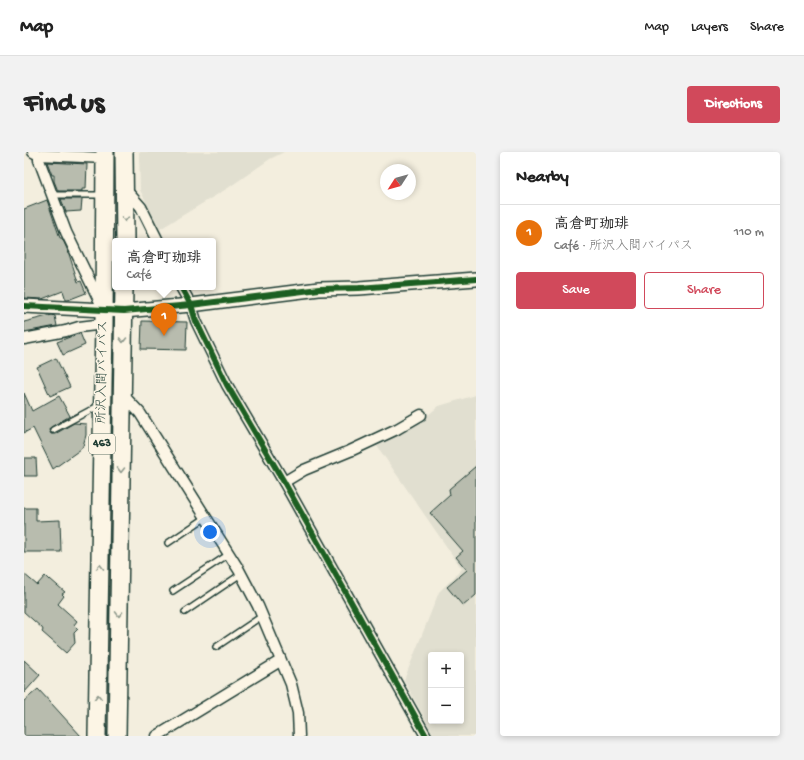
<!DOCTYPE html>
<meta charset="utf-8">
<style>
body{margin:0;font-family:"Gochi Hand","Klee One",sans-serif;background:#f2f2f2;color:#222}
.controls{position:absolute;right:12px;bottom:12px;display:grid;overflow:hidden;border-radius:4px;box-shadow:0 2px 6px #0003}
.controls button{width:36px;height:36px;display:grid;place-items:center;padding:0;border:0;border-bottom:1px solid #e0e0e0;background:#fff;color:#222;font:20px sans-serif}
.compass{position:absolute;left:356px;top:12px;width:36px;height:36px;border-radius:50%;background:#fff;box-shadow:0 2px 6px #0003;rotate:234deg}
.you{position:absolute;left:186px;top:380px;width:14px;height:14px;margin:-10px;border:3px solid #fff;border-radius:50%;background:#1a73e8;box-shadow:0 0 0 6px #1a73e833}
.badge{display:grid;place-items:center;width:26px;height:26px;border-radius:50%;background:#d1495b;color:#fff;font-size:13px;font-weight:700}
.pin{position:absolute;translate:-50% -33px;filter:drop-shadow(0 1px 2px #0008)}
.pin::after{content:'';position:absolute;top:21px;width:14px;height:12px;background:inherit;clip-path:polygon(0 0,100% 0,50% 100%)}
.popup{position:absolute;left:88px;top:86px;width:104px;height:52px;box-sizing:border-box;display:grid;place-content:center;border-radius:4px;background:#fff;filter:drop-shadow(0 1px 3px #0005);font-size:13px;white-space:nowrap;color:#767676}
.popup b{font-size:15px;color:#222}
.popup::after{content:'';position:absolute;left:50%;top:100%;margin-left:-8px;border:8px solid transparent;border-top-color:#fff}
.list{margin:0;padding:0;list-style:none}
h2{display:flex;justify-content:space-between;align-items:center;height:52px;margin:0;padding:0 16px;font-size:17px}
h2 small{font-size:13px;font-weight:400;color:#767676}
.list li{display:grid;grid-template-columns:26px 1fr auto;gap:12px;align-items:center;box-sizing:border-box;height:56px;padding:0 16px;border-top:1px solid #e0e0e0}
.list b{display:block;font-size:15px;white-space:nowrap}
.list p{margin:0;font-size:13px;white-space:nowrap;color:#767676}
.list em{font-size:13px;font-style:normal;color:#767676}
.actions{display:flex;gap:8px;padding:12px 16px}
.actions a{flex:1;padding:9px 0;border:1px solid #d1495b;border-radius:4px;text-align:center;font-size:14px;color:#d1495b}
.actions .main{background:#d1495b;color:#fff}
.map{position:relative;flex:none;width:452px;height:584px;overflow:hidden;border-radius:4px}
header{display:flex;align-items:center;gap:24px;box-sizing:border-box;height:56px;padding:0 20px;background:#fff;border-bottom:1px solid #e0e0e0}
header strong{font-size:19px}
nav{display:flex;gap:22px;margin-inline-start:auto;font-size:14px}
.intro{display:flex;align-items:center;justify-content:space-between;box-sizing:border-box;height:96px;padding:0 24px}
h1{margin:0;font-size:28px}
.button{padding:10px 18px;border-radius:4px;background:#d1495b;color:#fff;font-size:14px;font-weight:700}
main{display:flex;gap:24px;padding:0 24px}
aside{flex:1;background:#fff;border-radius:4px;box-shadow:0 2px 6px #0003}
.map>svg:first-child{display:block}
.built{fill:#e1dfd0;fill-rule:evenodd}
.building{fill:#b8bcae;stroke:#1f3d34}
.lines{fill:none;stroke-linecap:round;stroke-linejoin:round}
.service-casing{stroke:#1f3d34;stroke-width:8}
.minor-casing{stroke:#1f3d34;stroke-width:13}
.tertiary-casing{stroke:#1f3d34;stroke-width:16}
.trunk-casing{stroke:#1f3d34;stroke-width:20}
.service{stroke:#fcf5e5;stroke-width:5}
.minor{stroke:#fcf5e5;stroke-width:10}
.tertiary{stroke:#fcf5e5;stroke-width:13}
.trunk{stroke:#fcf5e5;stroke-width:17}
.cycleway-casing{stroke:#fcf5e5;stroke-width:8}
.cycleway{stroke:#1b5e20;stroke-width:6}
.oneway{stroke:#8e998c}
.labels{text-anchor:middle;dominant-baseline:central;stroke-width:3;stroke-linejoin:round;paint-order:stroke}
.shield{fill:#fcf5e5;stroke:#617469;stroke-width:1}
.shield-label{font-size:12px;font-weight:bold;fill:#1f3d34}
.street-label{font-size:13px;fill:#1f3d34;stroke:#fcf5e5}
</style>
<header>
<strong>Map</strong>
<nav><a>Map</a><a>Layers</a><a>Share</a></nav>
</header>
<div class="intro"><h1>Find us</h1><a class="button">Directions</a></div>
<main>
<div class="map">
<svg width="452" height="584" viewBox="0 0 452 584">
<rect width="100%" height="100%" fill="#f3eede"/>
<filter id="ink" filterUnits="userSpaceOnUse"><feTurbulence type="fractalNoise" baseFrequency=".025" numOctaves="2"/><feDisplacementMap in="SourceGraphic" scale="8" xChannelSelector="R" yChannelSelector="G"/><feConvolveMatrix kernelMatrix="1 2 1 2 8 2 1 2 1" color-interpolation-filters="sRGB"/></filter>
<g filter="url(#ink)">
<g class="built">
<polygon points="115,0 260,0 246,7 204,36 136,77 116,38"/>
<path d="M 452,243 L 452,584 L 410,584 L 380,528 L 415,440 L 438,417 L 353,294 L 393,272 L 415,254 ZM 407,503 L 437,503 L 437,569 L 407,569 Z"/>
</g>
<g class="building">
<polygon points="23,10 63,12 62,37 58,37 58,39 34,39 30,29 30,23 28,23"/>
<polygon points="37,47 58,47 57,59 42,60"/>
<polygon points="23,48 36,86 38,86 44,99 54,130 57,129 62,141 44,148 42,148 39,139 18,147 0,146 0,57"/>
<polygon points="28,163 31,164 33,174 0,180 0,170"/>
<polygon points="118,169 163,170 162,198 117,197"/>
<polygon points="56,181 61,193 39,203 33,190"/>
<polygon points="32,206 46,235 26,244 13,215"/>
<polygon points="0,241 8,259 35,244 46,264 27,275 25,278 27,282 31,282 50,271 62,272 62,283 59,294 57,297 29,317 9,276 0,281"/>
<polygon points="0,306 12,306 13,324 0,324"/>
<polygon points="452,314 452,443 439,454 423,435 443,418 432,405 439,399 406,361 426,343 425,337"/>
<polygon points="0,356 12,356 12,369 36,368 37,400 0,400"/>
<polygon points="0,422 13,433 21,424 25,428 26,427 41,440 38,442 40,444 34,452 53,469 50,473 54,477 50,481 51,491 42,501 18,480 19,478 18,476 0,460"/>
<polygon points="0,508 16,523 0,541"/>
<polygon points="14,537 27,551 57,584 0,584 0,549"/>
</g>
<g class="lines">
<defs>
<g id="service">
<polyline points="29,43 78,43"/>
<polyline points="29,278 76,253"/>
<polyline points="144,391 181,366"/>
<polyline points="149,439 205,402"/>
<polyline points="161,460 217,422"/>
<polyline points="192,495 238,464"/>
</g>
<g id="minor">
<polyline points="9,0 15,3 81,6"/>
<polyline points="15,3 15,8 42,80 77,152"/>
<polyline points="101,37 117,55 134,89"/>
<polyline points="157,135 167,153 172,169 203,233 260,330 402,584"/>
<polyline points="0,187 42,179 55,175 80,172"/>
<polyline points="98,242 116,261 215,418 234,454 267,532 274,561 275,584"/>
<polyline points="260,330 280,318 326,299 373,277 397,263"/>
<polyline points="133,584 256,509"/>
</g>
<polyline id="tertiary" points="0,154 100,159 167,153 295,137 335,136 452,127"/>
<g id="trunk">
<polyline points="100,0 101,89"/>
<polyline points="73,584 80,172 81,0"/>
<polyline points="93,584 100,135"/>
</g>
</defs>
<use href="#service" class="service-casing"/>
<use href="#minor" class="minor-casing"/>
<use href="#tertiary" class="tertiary-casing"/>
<use href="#trunk" class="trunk-casing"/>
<use href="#service" class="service"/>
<use href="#minor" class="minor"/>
<use href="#tertiary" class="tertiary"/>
<use href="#trunk" class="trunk"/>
<defs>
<g id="cycleway">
<polyline points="157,135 167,153 172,169 203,233 260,330 402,584"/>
<polyline points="0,154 100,159 167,153 295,137 335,136 452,127"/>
</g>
</defs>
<use href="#cycleway" class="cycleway-casing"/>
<use href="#cycleway" class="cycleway"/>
</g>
<defs><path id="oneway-chevron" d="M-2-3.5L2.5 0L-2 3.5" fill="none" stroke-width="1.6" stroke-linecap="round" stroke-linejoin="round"/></defs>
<g class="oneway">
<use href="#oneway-chevron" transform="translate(101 67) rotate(91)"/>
<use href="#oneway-chevron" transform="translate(99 188) rotate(91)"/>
<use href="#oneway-chevron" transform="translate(97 318) rotate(91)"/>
<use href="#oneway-chevron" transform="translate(76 415) rotate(-89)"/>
<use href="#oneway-chevron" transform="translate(95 462) rotate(91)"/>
<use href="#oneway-chevron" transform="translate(74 545) rotate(-89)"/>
</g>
</g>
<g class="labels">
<rect class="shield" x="65" y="282" width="26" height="20" rx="3"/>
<g class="shield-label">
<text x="78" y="292">463</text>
</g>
<g class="street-label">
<text transform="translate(79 220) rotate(-89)">所沢入間バイパス</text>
</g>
</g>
</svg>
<div class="controls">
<button>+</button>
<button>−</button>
</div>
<svg class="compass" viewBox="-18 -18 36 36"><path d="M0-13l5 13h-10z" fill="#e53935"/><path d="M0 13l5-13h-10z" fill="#767676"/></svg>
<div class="you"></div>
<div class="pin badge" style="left:140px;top:184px;background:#e8710a">1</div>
<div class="popup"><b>高倉町珈琲</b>Café</div>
</div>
<aside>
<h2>Nearby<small></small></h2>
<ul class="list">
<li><span class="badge" style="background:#e8710a">1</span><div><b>高倉町珈琲</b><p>Café · 所沢入間バイパス</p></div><em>110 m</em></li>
</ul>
<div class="actions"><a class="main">Save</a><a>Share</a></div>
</aside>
</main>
